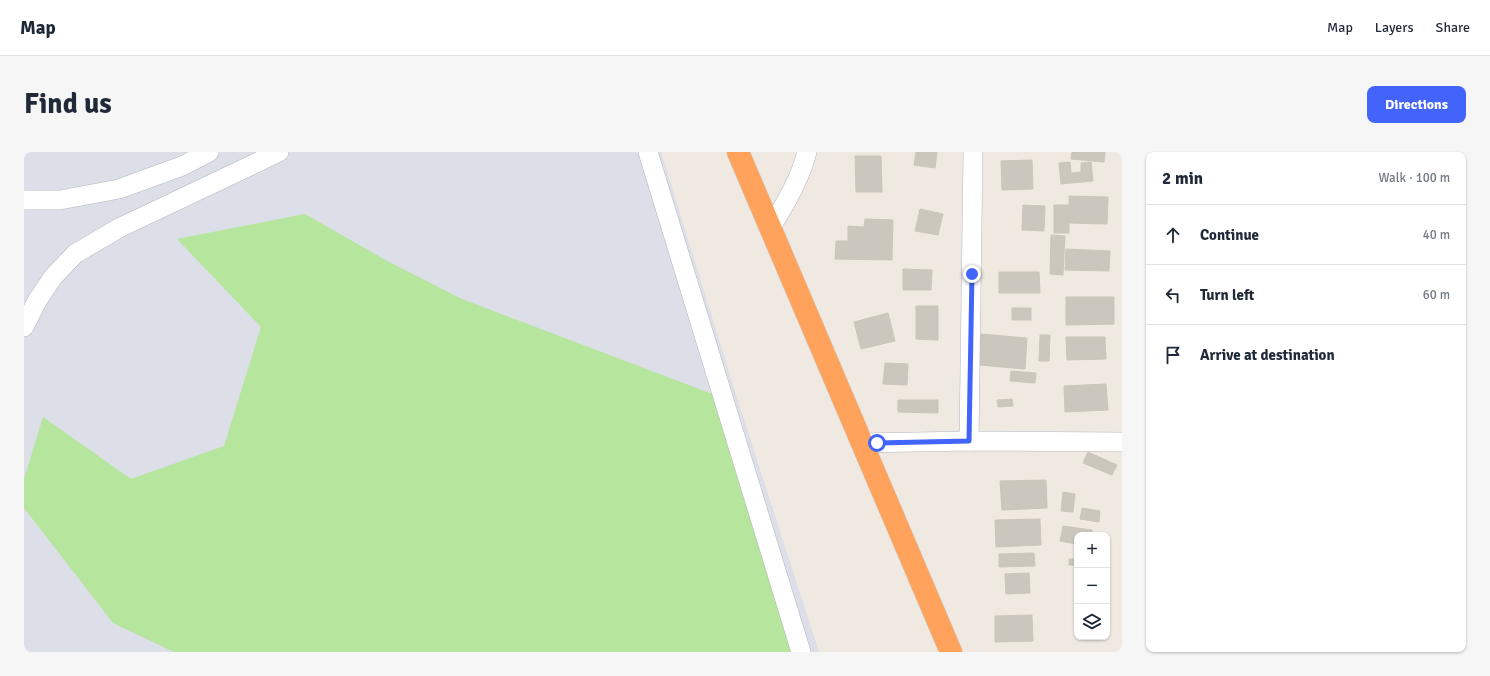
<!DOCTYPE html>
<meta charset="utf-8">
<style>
body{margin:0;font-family:Signika,sans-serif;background:#f6f6f7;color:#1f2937}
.controls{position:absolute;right:12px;bottom:12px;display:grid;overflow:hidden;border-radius:8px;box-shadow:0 1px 3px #0004}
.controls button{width:36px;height:36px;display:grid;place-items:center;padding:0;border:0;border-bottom:1px solid #e0e1e3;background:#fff;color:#1f2937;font:20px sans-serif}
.stop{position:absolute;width:12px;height:12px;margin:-9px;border:3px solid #4264fb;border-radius:50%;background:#fff}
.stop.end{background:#4264fb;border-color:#fff;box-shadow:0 1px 4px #0008}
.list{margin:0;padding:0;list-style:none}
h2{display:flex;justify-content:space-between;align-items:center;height:52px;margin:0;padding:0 16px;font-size:17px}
h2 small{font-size:13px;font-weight:400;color:#747a83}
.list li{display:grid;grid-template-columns:26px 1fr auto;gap:12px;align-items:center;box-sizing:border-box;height:60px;padding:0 16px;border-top:1px solid #e0e1e3}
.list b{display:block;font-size:15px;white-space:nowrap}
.list em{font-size:13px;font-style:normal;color:#747a83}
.icon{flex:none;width:22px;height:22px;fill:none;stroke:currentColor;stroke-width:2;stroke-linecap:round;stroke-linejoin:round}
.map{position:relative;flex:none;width:1098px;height:500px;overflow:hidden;border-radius:8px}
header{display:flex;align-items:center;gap:24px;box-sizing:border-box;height:56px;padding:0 20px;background:#fff;border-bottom:1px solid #e0e1e3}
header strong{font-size:19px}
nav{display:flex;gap:22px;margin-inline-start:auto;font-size:14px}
.intro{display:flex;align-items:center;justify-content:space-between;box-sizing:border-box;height:96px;padding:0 24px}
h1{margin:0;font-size:28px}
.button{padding:10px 18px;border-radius:8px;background:#4264fb;color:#fff;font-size:14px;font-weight:700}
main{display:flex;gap:24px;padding:0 24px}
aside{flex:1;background:#fff;border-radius:8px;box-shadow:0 1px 3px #0004}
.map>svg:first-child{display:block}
.airport{fill:#dcdee8}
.green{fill:#b6e59e}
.building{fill:#cbc7bf;stroke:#cbc5ba}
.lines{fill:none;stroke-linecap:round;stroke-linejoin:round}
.minor-casing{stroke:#b4b7c1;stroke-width:20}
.highway-casing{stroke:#c9c9c9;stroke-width:23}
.minor{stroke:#fff;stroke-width:19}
.highway{stroke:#ffa35c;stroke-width:22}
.route{stroke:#4264fb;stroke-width:5}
</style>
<header>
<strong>Map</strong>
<nav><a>Map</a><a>Layers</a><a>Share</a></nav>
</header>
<div class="intro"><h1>Find us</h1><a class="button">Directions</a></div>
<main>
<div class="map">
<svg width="1098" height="500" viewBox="0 0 1098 500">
<rect width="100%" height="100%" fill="#efe9e1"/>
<polygon class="airport" points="0,0 637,0 713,246 795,500 0,500"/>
<polygon class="green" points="281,62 365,110 438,147 691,243 769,500 150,500 89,471 0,356 0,327 19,265 107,327 200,294 237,175 153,87"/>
<g class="building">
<polygon points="892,0 913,0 911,16 890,13"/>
<polygon points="1048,0 1081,0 1080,10 1047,7"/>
<polygon points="831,4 857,4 858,40 832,40"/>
<polygon points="1008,8 1009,37 978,38 977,9"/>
<polygon points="1046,10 1047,21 1057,20 1057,11 1067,10 1069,29 1037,32 1035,11"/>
<polygon points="1045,44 1084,45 1083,72 1045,71"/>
<polygon points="999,53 1021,54 1020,79 998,78"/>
<rect x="1030" y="53" width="15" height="28"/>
<polygon points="896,57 919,62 914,83 891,79"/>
<polygon points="841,67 869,68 868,108 811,107 812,89 824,89 824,74 840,75"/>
<polygon points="1027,83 1041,84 1039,123 1026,122"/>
<polygon points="1042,97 1086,99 1085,119 1041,118"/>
<polygon points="879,117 908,118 907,138 879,138"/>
<polygon points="975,120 1015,120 1016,141 975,141"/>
<polygon points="1042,145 1090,145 1090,172 1042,173"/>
<polygon points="892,154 914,154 914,188 892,187"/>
<rect x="988" y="156" width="19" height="12"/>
<polygon points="864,161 871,189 837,197 830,170"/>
<polygon points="957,182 1003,186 1001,217 955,213"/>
<polygon points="1016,183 1026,183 1025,209 1015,209"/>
<polygon points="1042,185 1081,185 1082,207 1043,208"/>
<polygon points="861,211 884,212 883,233 859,232"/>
<polygon points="987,219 1012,221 1011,231 986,229"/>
<polygon points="1082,232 1084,258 1041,260 1040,234"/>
<polygon points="988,247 989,254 974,255 973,248"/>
<polygon points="874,248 914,248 914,261 874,260"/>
<polygon points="1064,300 1093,313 1088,323 1059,311"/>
<polygon points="1022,328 1023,356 978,358 976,329"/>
<polygon points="1039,340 1051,342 1049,360 1037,359"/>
<polygon points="1058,356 1076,359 1075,370 1056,367"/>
<polygon points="1016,367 1017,393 972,395 971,368"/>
<polygon points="1039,374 1068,378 1068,383 1053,383 1053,392 1036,389"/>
<polygon points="1010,401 1011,414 975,415 975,402"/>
<rect x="1045" y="407" width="8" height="6"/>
<polygon points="1005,421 1006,441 982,442 981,422"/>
<polygon points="1008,463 1009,489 971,490 971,464"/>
</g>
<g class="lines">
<defs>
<g id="minor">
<polyline points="624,0 777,500"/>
<polyline points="0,48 36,48 95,37 158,14 185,0"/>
<path d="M 746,77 C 761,52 776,28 783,0"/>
<polyline points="0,175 13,149 29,125 51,102 95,76 255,0"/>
<polyline points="945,289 949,0"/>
<polyline points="838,291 945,289 1098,290"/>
</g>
<polyline id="highway" points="714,0 927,500"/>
</defs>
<use href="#minor" class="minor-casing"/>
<use href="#highway" class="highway-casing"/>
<use href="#minor" class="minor"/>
<use href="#highway" class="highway"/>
</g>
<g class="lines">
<polyline class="route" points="853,291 945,289 948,122"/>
</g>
</svg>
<div class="controls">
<button>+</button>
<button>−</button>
<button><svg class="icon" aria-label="layers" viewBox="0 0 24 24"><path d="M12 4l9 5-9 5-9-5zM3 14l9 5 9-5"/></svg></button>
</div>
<div class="stop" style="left:853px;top:291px"></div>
<div class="stop end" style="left:948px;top:122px"></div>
</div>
<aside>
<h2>2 min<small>Walk · 100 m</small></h2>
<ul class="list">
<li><svg class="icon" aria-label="ahead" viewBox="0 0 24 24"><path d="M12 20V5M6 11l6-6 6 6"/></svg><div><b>Continue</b></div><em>40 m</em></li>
<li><svg class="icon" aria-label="left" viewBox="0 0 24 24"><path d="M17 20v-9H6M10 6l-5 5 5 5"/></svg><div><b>Turn left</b></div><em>60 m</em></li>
<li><svg class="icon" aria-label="arrive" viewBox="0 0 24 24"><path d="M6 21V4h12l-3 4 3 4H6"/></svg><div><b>Arrive at destination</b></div></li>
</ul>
</aside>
</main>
